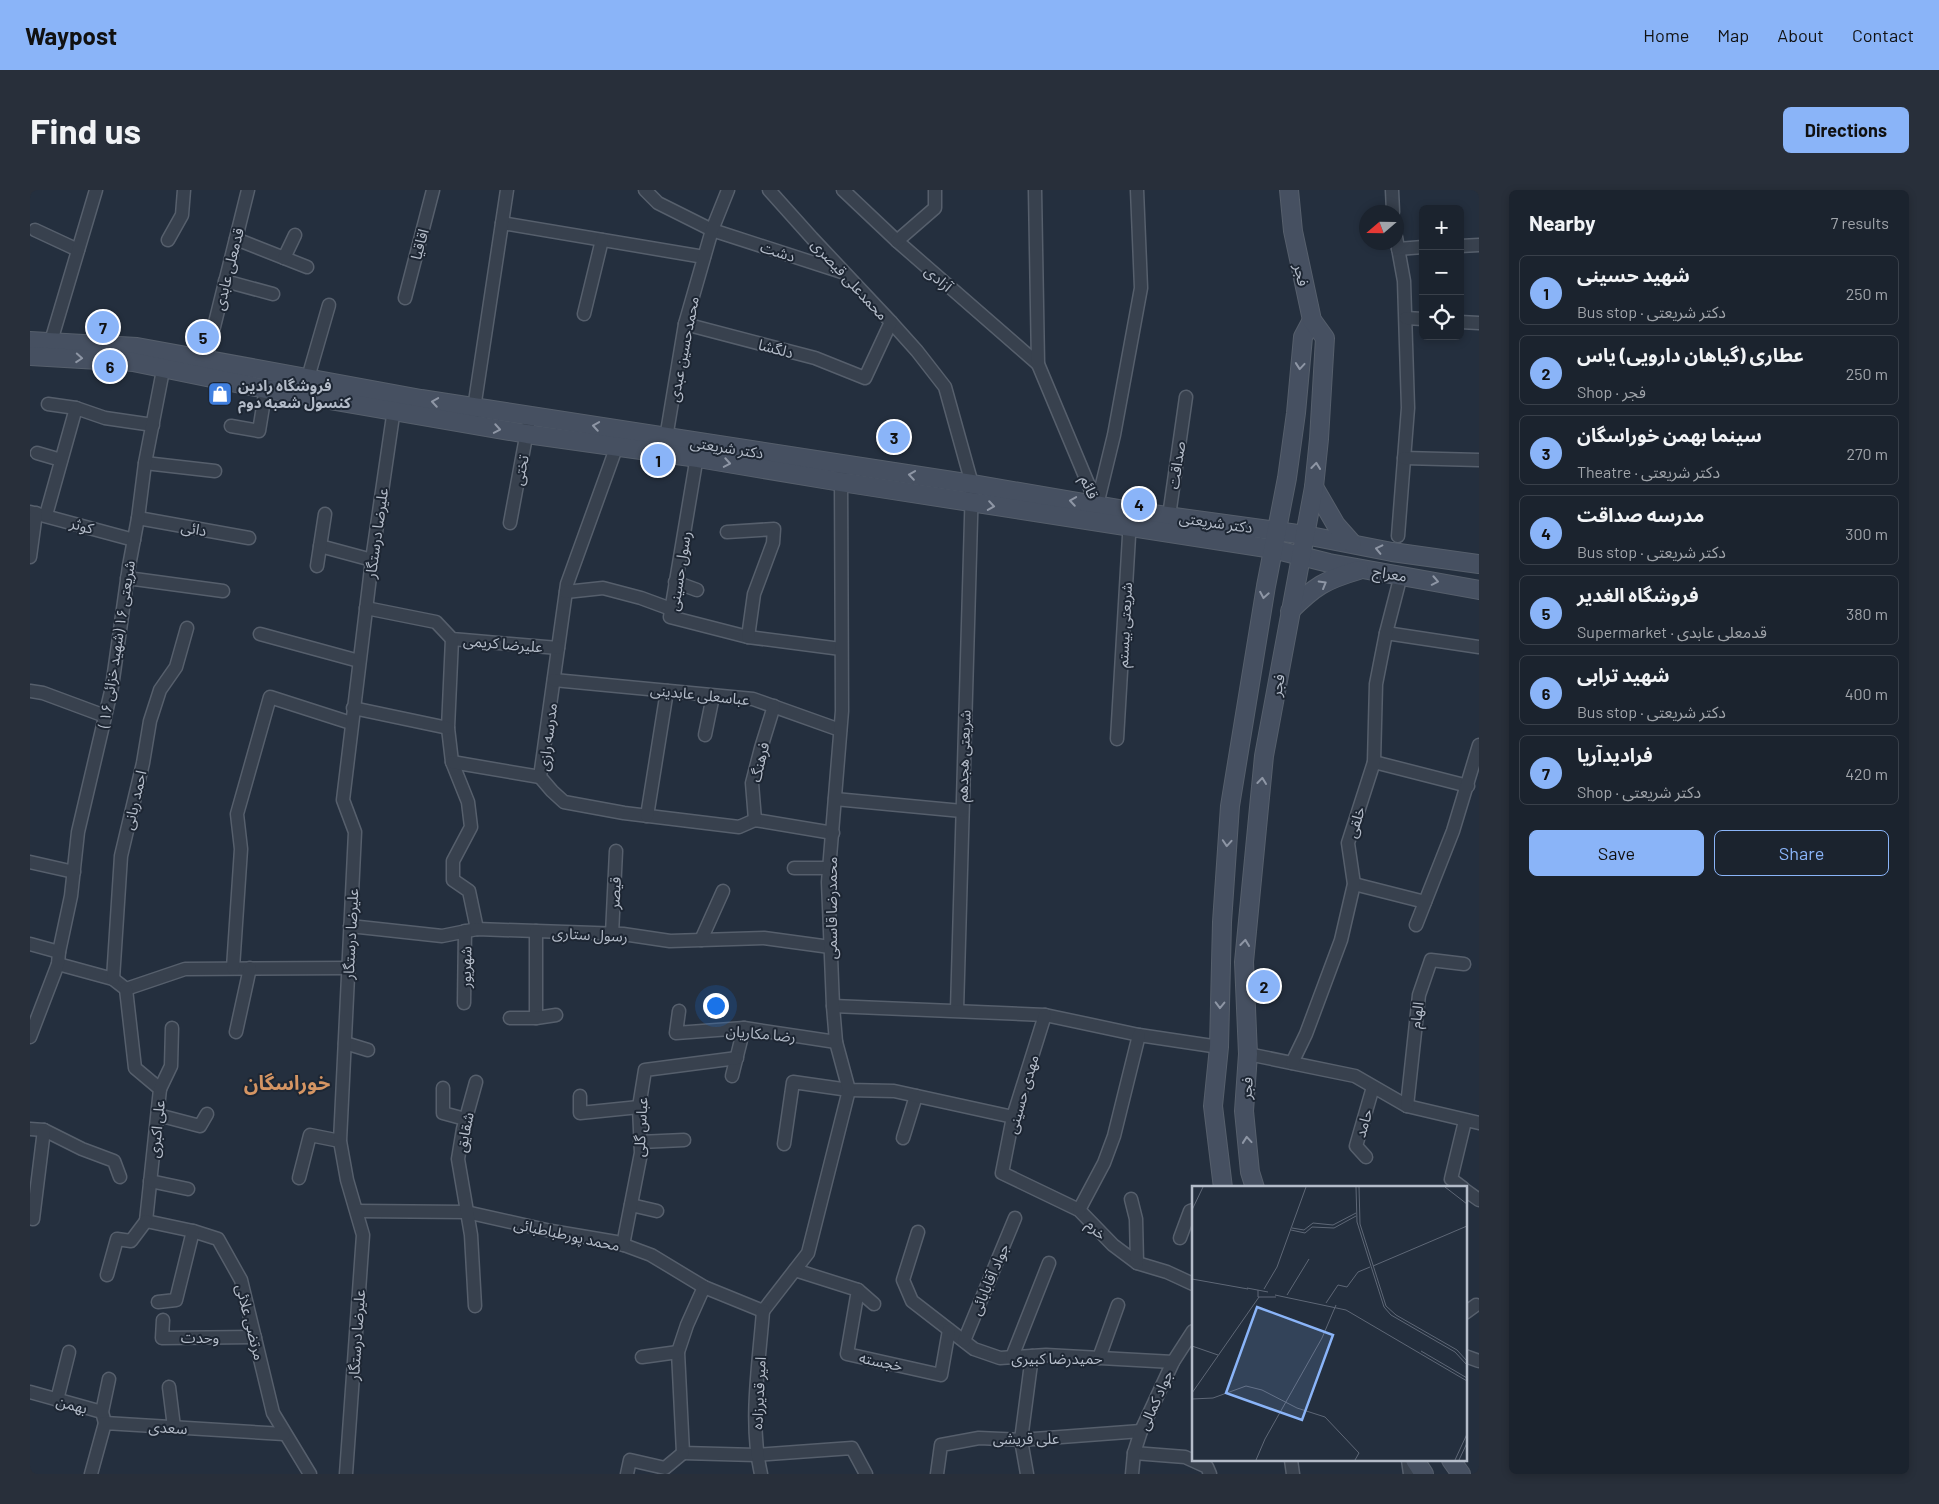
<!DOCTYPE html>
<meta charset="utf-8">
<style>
body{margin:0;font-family:Barlow,"Noto Sans Arabic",sans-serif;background:#282f3a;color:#f1f3f6}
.controls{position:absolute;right:15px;top:15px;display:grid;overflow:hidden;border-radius:8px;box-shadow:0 2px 8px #0003}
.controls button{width:45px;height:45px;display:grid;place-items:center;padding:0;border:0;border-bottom:1px solid #39404a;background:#1b232e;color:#f1f3f6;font:25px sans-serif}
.compass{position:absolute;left:1329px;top:15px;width:45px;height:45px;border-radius:50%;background:#1b232e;box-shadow:0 2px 8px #0003;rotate:250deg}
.you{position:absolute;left:685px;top:815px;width:18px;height:18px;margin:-12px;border:4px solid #fff;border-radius:50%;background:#1a73e8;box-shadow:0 0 0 8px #1a73e833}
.badge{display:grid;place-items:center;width:32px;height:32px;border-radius:50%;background:#8ab4f8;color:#111;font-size:16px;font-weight:700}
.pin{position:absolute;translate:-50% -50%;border:2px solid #fff;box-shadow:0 1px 5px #0006}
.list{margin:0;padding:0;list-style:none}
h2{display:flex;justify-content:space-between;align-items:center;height:65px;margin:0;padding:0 20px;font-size:21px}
h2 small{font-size:16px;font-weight:400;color:#a0a4aa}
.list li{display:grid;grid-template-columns:32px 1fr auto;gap:15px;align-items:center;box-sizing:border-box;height:70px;margin:0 10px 10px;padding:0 10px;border:1px solid #39404a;border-radius:8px}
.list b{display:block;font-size:19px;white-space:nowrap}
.list p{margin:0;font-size:16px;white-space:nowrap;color:#a0a4aa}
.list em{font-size:16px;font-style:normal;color:#a0a4aa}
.actions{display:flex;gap:10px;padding:15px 20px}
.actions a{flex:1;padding:11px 0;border:1px solid #8ab4f8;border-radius:8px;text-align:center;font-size:18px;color:#8ab4f8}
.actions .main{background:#8ab4f8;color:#111}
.icon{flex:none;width:28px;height:28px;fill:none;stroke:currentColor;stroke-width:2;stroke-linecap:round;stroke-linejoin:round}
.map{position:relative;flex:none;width:1449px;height:1284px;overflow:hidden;border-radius:8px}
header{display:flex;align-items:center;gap:30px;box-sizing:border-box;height:70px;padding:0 25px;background:#8ab4f8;color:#111}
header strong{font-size:24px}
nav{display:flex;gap:28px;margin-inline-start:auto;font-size:18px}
.intro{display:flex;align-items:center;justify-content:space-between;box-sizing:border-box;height:120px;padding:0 30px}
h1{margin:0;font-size:35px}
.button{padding:12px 22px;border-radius:8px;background:#8ab4f8;color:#111;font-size:18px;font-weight:700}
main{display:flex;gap:30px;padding:0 30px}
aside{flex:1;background:#1b232e;border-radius:8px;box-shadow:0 2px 8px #0003}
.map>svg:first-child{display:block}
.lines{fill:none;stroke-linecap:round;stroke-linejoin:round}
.street-casing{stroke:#565f6c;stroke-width:15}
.secondary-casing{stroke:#565f6c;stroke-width:20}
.street{stroke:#38414e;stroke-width:12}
.secondary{stroke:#465061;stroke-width:18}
.oneway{stroke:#8e96a5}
.labels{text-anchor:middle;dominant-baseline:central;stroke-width:4;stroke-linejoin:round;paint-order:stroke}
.street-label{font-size:15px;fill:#b4bcc9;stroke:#1d2633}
.poi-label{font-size:15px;font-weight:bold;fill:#b4bcc9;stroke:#1d2633;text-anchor:start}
.district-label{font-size:20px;font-weight:bold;fill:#d59563;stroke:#1d2633}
.inset-road{fill:none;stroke:#5e6776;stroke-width:1}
.view{fill:#8ab4f8;fill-opacity:0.15;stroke:#8ab4f8;stroke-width:2.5}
.inset-edge{fill:none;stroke:#b4bcc9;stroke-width:2.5}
</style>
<header>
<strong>Waypost</strong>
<nav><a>Home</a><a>Map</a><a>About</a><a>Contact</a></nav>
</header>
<div class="intro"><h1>Find us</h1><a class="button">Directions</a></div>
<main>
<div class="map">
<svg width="1449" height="1284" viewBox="0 0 1449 1284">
<rect width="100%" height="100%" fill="#242f3e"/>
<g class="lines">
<defs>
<g id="street">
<polyline points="615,0 628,13 682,40 812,82"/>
<polyline points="813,0 867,51 1008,174"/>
<polyline points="1005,0 1008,174 1067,315 1084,245 1111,98 1107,0"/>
<polyline points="1362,0 1363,22"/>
<polyline points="472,33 674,67"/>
<polyline points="5,40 48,60"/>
<polyline points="1366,47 1374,91 1378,218 1368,346"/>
<polyline points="206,49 277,77"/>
<polyline points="138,50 152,25 154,0"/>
<polyline points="867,51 905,18 905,0"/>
<polyline points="1430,56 1449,55"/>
<polyline points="1368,59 1393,57"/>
<polyline points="254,68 265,45"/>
<polyline points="195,91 243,104"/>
<polyline points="375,108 403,0"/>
<polyline points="554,124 572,50"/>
<polyline points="1376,128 1393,129"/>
<polyline points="861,132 887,161 915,197 942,294 927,820"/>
<polyline points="1430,132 1449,133"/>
<polyline points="655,134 785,168 835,188 861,132 782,48 739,0"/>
<polyline points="19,158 66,0"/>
<polyline points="174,177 218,0"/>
<polyline points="273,205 299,115"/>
<polyline points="18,214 46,218 75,228 123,235"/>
<polyline points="443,225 477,0"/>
<polyline points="201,236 229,241 237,192"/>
<polyline points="589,250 537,394 510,587 522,601 534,612 594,623 709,637 725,630 803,643"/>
<polyline points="635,254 655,134 682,40 698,0"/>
<polyline points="668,260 640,427 718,447 811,459"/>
<polyline points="7,263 31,270"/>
<polyline points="1374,268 1449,270"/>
<polyline points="115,273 185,281"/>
<polyline points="0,322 104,350"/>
<polyline points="16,325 46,218"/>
<polyline points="108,328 219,348"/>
<polyline points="480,333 498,236"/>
<polyline points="1138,333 1156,207"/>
<polyline points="697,342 744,339 743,353 724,404 718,447"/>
<polyline points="290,356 342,370"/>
<polyline points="0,367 6,323"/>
<polyline points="287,376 295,324"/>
<polyline points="97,388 193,401"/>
<polyline points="645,392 667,400"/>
<polyline points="536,402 573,398 611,408 641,419"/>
<polyline points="336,418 406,432 422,449 528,458"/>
<polyline points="1356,443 1449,457"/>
<polyline points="230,444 329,471"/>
<polyline points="422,449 418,538 422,572 438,612 441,637 423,671 423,690 439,701 447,739"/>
<polyline points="524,490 723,509 810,540"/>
<polyline points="0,501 13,503 75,526"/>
<polyline points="323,518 418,538"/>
<polyline points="675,545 683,506"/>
<polyline points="1087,549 1100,329"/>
<polyline points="422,572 510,587"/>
<polyline points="1344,572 1438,596"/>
<polyline points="805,609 932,621"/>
<polyline points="617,626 637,501"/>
<polyline points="725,630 722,593 731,558 744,516"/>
<polyline points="0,672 44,682"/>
<polyline points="764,678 799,678"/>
<polyline points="1324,694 1395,712"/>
<polyline points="1386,735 1423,641 1449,555"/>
<polyline points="320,736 412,746 447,739 593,744 640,751 734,748 800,757"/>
<polyline points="506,741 506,828"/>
<polyline points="582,744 586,661"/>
<polyline points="671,750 693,701"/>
<polyline points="0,754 29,762"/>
<polyline points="28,774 83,789 96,799 155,779 318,778"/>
<polyline points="203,778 211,659 207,624 240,507 321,533"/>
<polyline points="83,789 91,666 113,573 120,531 130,500 146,477 157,438"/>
<polyline points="96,799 105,878 130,899 116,1031"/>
<polyline points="434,813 435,741"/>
<polyline points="803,816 1015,825 1109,845 1189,857"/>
<polyline points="649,821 646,843 714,838 806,852"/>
<polyline points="1015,825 983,927 972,983 1049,1020 1083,1055 1107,1073 1137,1082 1163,1094"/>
<polyline points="480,828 506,828 526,825"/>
<polyline points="206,842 220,778"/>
<polyline points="0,847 28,774 29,762 41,706 48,642 82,497 99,376 108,328 115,273 135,170"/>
<polyline points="315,853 338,860"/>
<polyline points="1218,864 1325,886 1377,916 1449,933"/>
<polyline points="1262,873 1276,844 1311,750 1324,694 1318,653 1344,572 1346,494 1356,443 1371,385"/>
<polyline points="702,886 714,838"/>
<polyline points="413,898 413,923 435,929"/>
<polyline points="130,899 141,876 142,838"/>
<polyline points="550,906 550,923 609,917"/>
<polyline points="1377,916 1389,805 1401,770 1434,774"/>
<polyline points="128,925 170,936 177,924"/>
<polyline points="0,939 14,940 52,959 84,971 90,987"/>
<polyline points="873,948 886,906"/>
<polyline points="610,952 654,950"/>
<polyline points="754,954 763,892 819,900 864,901 983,927"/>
<polyline points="1336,967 1326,956 1343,897"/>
<polyline points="269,988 280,945 310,951"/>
<polyline points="120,991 158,999"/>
<polyline points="1433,998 1421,989 1435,931"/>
<polyline points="1435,1000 1449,1010"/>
<polyline points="1101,1009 1106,1029 1107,1073"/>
<polyline points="601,1015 627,1021"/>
<polyline points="1049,1020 1074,973 1084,946 1109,845"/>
<polyline points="327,1021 436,1022 521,1041 586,1052 621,1065 674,1097 733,1121"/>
<polyline points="3,1029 14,940"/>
<polyline points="116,1031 163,1041 188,1049 211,1090 243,1223 280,1284"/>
<polyline points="888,1042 873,1090 882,1111 944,1159 970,1168 1016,1165 1143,1172"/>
<polyline points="1150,1048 1160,1021 1163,1020"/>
<polyline points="593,1055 611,963 609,917 615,880 707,868"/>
<polyline points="765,1080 828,1100 817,1164 911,1185 919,1140"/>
<polyline points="77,1085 87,1049 101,1051 116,1031"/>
<polyline points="674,1097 657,1135 648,1162 653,1263 726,1265 822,1258 836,1284"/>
<polyline points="828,1100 844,1114"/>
<polyline points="128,1112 146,1110 163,1041"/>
<polyline points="445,1116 441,1045 428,969 433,939 446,892"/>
<polyline points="733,1121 778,1063 819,900 806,852 803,816 798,692 812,521 811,284"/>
<polyline points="1435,1123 1446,1115"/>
<polyline points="133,1130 132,1148 225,1147"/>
<polyline points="934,1151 985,1028"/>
<polyline points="1435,1166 1449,1171"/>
<polyline points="612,1167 648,1162"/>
<polyline points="982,1167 1019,1073"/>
<polyline points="1069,1168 1088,1115"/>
<polyline points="139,1197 144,1237"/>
<polyline points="0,1202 72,1222 75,1233"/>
<polyline points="27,1210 39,1162"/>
<polyline points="72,1222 79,1189"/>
<polyline points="1104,1263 1155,1267 1177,1277 1180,1284"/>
<polyline points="1261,1270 1263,1284"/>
<polyline points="1378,1270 1380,1284"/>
<polyline points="61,1284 75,1233 254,1244"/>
<polyline points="316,1284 333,1045 317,990 310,951 325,642 313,610 342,370 365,212"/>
<polyline points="597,1284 600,1270 635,1278 653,1263"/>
<path d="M 731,1284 C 719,1232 729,1174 733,1121"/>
<polyline points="907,1284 911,1255 949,1248 991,1250 1111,1241"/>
<polyline points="997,1284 991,1250 1002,1166"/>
<polyline points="1102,1284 1104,1263 1111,1241 1143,1172 1163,1141"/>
</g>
<g id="secondary">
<polyline points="0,151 107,157 391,209 942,294 1101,321 1275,345 1362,362 1449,374"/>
<polyline points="0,166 103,172 236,199 497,244 668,268 811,292 1243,359 1299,373 1449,400"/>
<polyline points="1284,297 1306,335 1322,353"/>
<path d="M 1260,421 C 1285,396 1295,390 1329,380"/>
<polyline points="1193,998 1183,916 1189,857 1192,732 1200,616 1236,396 1257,288 1266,223 1273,147 1282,130"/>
<polyline points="1225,998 1220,982 1214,921 1218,864 1214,772 1234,566 1284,297 1289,249 1295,148 1282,130 1263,41 1259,0"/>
<polyline points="1385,1270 1394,1284"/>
<polyline points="1421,1270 1431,1284"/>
</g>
</defs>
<use href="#street" class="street-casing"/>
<use href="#secondary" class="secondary-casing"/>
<use href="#street" class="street"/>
<use href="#secondary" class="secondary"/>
</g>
<defs><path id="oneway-chevron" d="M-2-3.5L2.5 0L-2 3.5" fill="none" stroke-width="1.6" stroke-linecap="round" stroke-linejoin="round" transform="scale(1.25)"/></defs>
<g class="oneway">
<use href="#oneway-chevron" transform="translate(49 168) rotate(4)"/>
<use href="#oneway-chevron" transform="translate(1270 176) rotate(95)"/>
<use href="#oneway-chevron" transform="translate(405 212) rotate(-171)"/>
<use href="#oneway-chevron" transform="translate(566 236) rotate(-171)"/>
<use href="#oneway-chevron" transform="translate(467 239) rotate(10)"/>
<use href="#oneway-chevron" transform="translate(697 273) rotate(10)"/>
<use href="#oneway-chevron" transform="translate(1286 276) rotate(-84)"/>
<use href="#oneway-chevron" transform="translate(882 285) rotate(-172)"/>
<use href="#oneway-chevron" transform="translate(1043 311) rotate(-171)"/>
<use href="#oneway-chevron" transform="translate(961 316) rotate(9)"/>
<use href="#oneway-chevron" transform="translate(1349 359) rotate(-167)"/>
<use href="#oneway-chevron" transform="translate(1405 391) rotate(11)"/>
<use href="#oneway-chevron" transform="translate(1293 394) rotate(-30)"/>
<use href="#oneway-chevron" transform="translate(1234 405) rotate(100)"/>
<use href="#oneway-chevron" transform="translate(1232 591) rotate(-84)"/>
<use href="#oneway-chevron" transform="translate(1197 653) rotate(94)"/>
<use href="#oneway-chevron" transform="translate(1215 753) rotate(-84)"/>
<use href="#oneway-chevron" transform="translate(1190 815) rotate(91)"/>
<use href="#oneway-chevron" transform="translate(1217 950) rotate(-95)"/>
</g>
<defs>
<symbol id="shop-square" viewBox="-11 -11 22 22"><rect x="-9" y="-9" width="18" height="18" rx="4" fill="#3f7fe0" stroke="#1d2633"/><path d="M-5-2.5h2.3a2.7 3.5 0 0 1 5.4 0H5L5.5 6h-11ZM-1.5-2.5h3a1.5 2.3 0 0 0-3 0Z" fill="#fff"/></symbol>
</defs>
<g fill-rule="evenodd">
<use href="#shop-square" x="176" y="190" width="28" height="28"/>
</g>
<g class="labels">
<g class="street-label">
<text transform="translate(389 54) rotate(-75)">اقاقیا</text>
<text transform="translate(748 61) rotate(18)">دشت</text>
<text transform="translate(198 79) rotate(-76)">قدمعلی عابدی</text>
<text transform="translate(1272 85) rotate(78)">فجر</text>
<text transform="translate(909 88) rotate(41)">آزادی</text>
<text transform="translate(820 89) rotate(47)">محمدعلی قیصری</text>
<text transform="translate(746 158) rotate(15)">دلگشا</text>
<text transform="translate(653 159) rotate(-79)">محمدحسین عبدی</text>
<text transform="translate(697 257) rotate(9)">دکتر شریعتی</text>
<text transform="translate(1146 275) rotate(-82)">صداقت</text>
<text transform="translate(490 280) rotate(-79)">تختی</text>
<text transform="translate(1060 297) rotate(67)">قائم</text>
<text transform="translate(1186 332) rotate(8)">دکتر شریعتی</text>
<text transform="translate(52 335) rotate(16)">کوثر</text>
<text transform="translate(164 338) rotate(10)">دائی</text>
<text transform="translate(346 343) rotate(-82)">علیرضا درستگار</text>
<text transform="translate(649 381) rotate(-81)">رسول حسینی</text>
<text transform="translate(1360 383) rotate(9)">معراج</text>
<text transform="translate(1094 435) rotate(-87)">شریعتی بیستم</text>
<text transform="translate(473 453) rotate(5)">علیرضا کریمی</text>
<text transform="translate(86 454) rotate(-81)">شریعتی ۱۶ (شهید خزائی ۱۶ )</text>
<text transform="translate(1247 495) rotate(-80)">فجر</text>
<text transform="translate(670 504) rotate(6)">عباسعلی عابدینی</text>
<text transform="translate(517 547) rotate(-83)">مدرسه رازی</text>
<text transform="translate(933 566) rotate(-88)">شریعتی هجدهم</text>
<text transform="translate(729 572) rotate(-77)">فرهنگ</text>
<text transform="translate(104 610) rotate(-77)">احمد ربانی</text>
<text transform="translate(1325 632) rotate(-73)">خلقی</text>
<text transform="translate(584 703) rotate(-87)">قیصر</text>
<text transform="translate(801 718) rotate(-90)">محمدرضا قاسمی</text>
<text transform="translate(320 744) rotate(-87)">علیرضا درستگار</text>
<text transform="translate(560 744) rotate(3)">رسول ستاری</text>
<text transform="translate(435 777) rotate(-89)">شهریور</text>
<text transform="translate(1386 825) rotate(-83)">الهام</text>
<text transform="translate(731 843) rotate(5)">رضا مکاریان</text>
<text transform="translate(1216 898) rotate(-86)">فجر</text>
<text transform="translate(992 904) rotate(-74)">مهدی حسینی</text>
<text transform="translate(1333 933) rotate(-74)">حامد</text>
<text transform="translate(610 937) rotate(-87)">عباس گلی</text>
<text transform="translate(126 939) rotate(-84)">علی اکبری</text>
<text transform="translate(434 942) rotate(-78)">شقایق</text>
<text transform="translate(1067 1039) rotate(46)">خرم</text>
<text transform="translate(537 1044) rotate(12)">محمد پورطباطبائی</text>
<text transform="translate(959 1089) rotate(-67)">جواد آقابابائی</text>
<text transform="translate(221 1132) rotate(76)">مرتضی علائی</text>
<text transform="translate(326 1145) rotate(-86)">علیرضا درستگار</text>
<text x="170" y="1147">وحدت</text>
<text x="1027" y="1168">حمیدرضا کبیری</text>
<text transform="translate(851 1171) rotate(12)">خجسته</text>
<text transform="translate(728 1203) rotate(-87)">امیر قدیرزاده</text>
<text transform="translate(1125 1210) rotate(-66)">جواد کمالی</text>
<text transform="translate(42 1214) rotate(15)">بهمن</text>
<text transform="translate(138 1237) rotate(3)">سعدی</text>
<text x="996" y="1248">علی قریشی</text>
</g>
<g class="poi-label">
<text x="208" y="195">فروشگاه رادین<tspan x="208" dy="17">کنسول شعبه دوم</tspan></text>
</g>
<g class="district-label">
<text x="257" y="892">خوراسگان</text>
</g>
</g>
<g transform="translate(1162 996)">
<rect width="275" height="275" fill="#242f3e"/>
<path class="inset-road" d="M 164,1 L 165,36 L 192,121 L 199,129 L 263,166 L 275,179M 167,1 L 168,38 L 194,120 L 204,129 L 265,164 L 275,175M 253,1 L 275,18M 0,24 L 11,1M 100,42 L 112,44 L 121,37 L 141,39 L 164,27M 99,44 L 113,47 L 120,41 L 142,42 L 164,30M 181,80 L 275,40M 0,93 L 56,103M 55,102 L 76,106M 72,103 L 85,81 L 114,1M 66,104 L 66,111 L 84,111M 83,109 L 154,124 L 275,195M 95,109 L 117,73M 134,117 L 146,99 L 155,101 L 166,86 L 178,81M 0,160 L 26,169M 229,165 L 275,192M 0,207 L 67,111M 0,213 L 21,212 L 54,200 L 70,204 L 105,222 L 133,231 L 167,267 L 163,274M 64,274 L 73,253 L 130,152 L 144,119M 263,274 L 275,248M 267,274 L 275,257"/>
<path class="view" d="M 65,121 L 141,149 L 110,234 L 34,207 Z"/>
<rect width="275" height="275" class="inset-edge"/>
</g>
</svg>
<div class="controls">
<button>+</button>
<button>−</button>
<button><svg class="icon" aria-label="locate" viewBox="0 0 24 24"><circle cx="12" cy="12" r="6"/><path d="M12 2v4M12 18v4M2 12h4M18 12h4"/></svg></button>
</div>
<svg class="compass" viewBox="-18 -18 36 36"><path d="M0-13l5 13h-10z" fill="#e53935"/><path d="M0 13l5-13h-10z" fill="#a0a4aa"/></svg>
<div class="you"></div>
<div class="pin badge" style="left:628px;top:270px">1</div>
<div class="pin badge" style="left:1234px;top:796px">2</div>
<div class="pin badge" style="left:864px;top:247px">3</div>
<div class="pin badge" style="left:1109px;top:314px">4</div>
<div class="pin badge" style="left:173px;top:147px">5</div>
<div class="pin badge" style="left:80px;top:176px">6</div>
<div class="pin badge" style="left:73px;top:137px">7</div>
</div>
<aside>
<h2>Nearby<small>7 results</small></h2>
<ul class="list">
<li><span class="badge">1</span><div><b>شهید حسینی</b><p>Bus stop · دکتر شریعتی</p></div><em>250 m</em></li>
<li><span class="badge">2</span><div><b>عطاری (گیاهان دارویی) یاس</b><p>Shop · فجر</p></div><em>250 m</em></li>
<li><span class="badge">3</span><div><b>سینما بهمن خوراسگان</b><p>Theatre · دکتر شریعتی</p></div><em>270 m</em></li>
<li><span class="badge">4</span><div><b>مدرسه صداقت</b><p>Bus stop · دکتر شریعتی</p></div><em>300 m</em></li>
<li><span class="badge">5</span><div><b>فروشگاه الغدیر</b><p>Supermarket · قدمعلی عابدی</p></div><em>380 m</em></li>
<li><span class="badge">6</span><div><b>شهید ترابی</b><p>Bus stop · دکتر شریعتی</p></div><em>400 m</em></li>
<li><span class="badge">7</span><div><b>فرادیدآریا</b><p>Shop · دکتر شریعتی</p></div><em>420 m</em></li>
</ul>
<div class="actions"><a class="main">Save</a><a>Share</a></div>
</aside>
</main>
